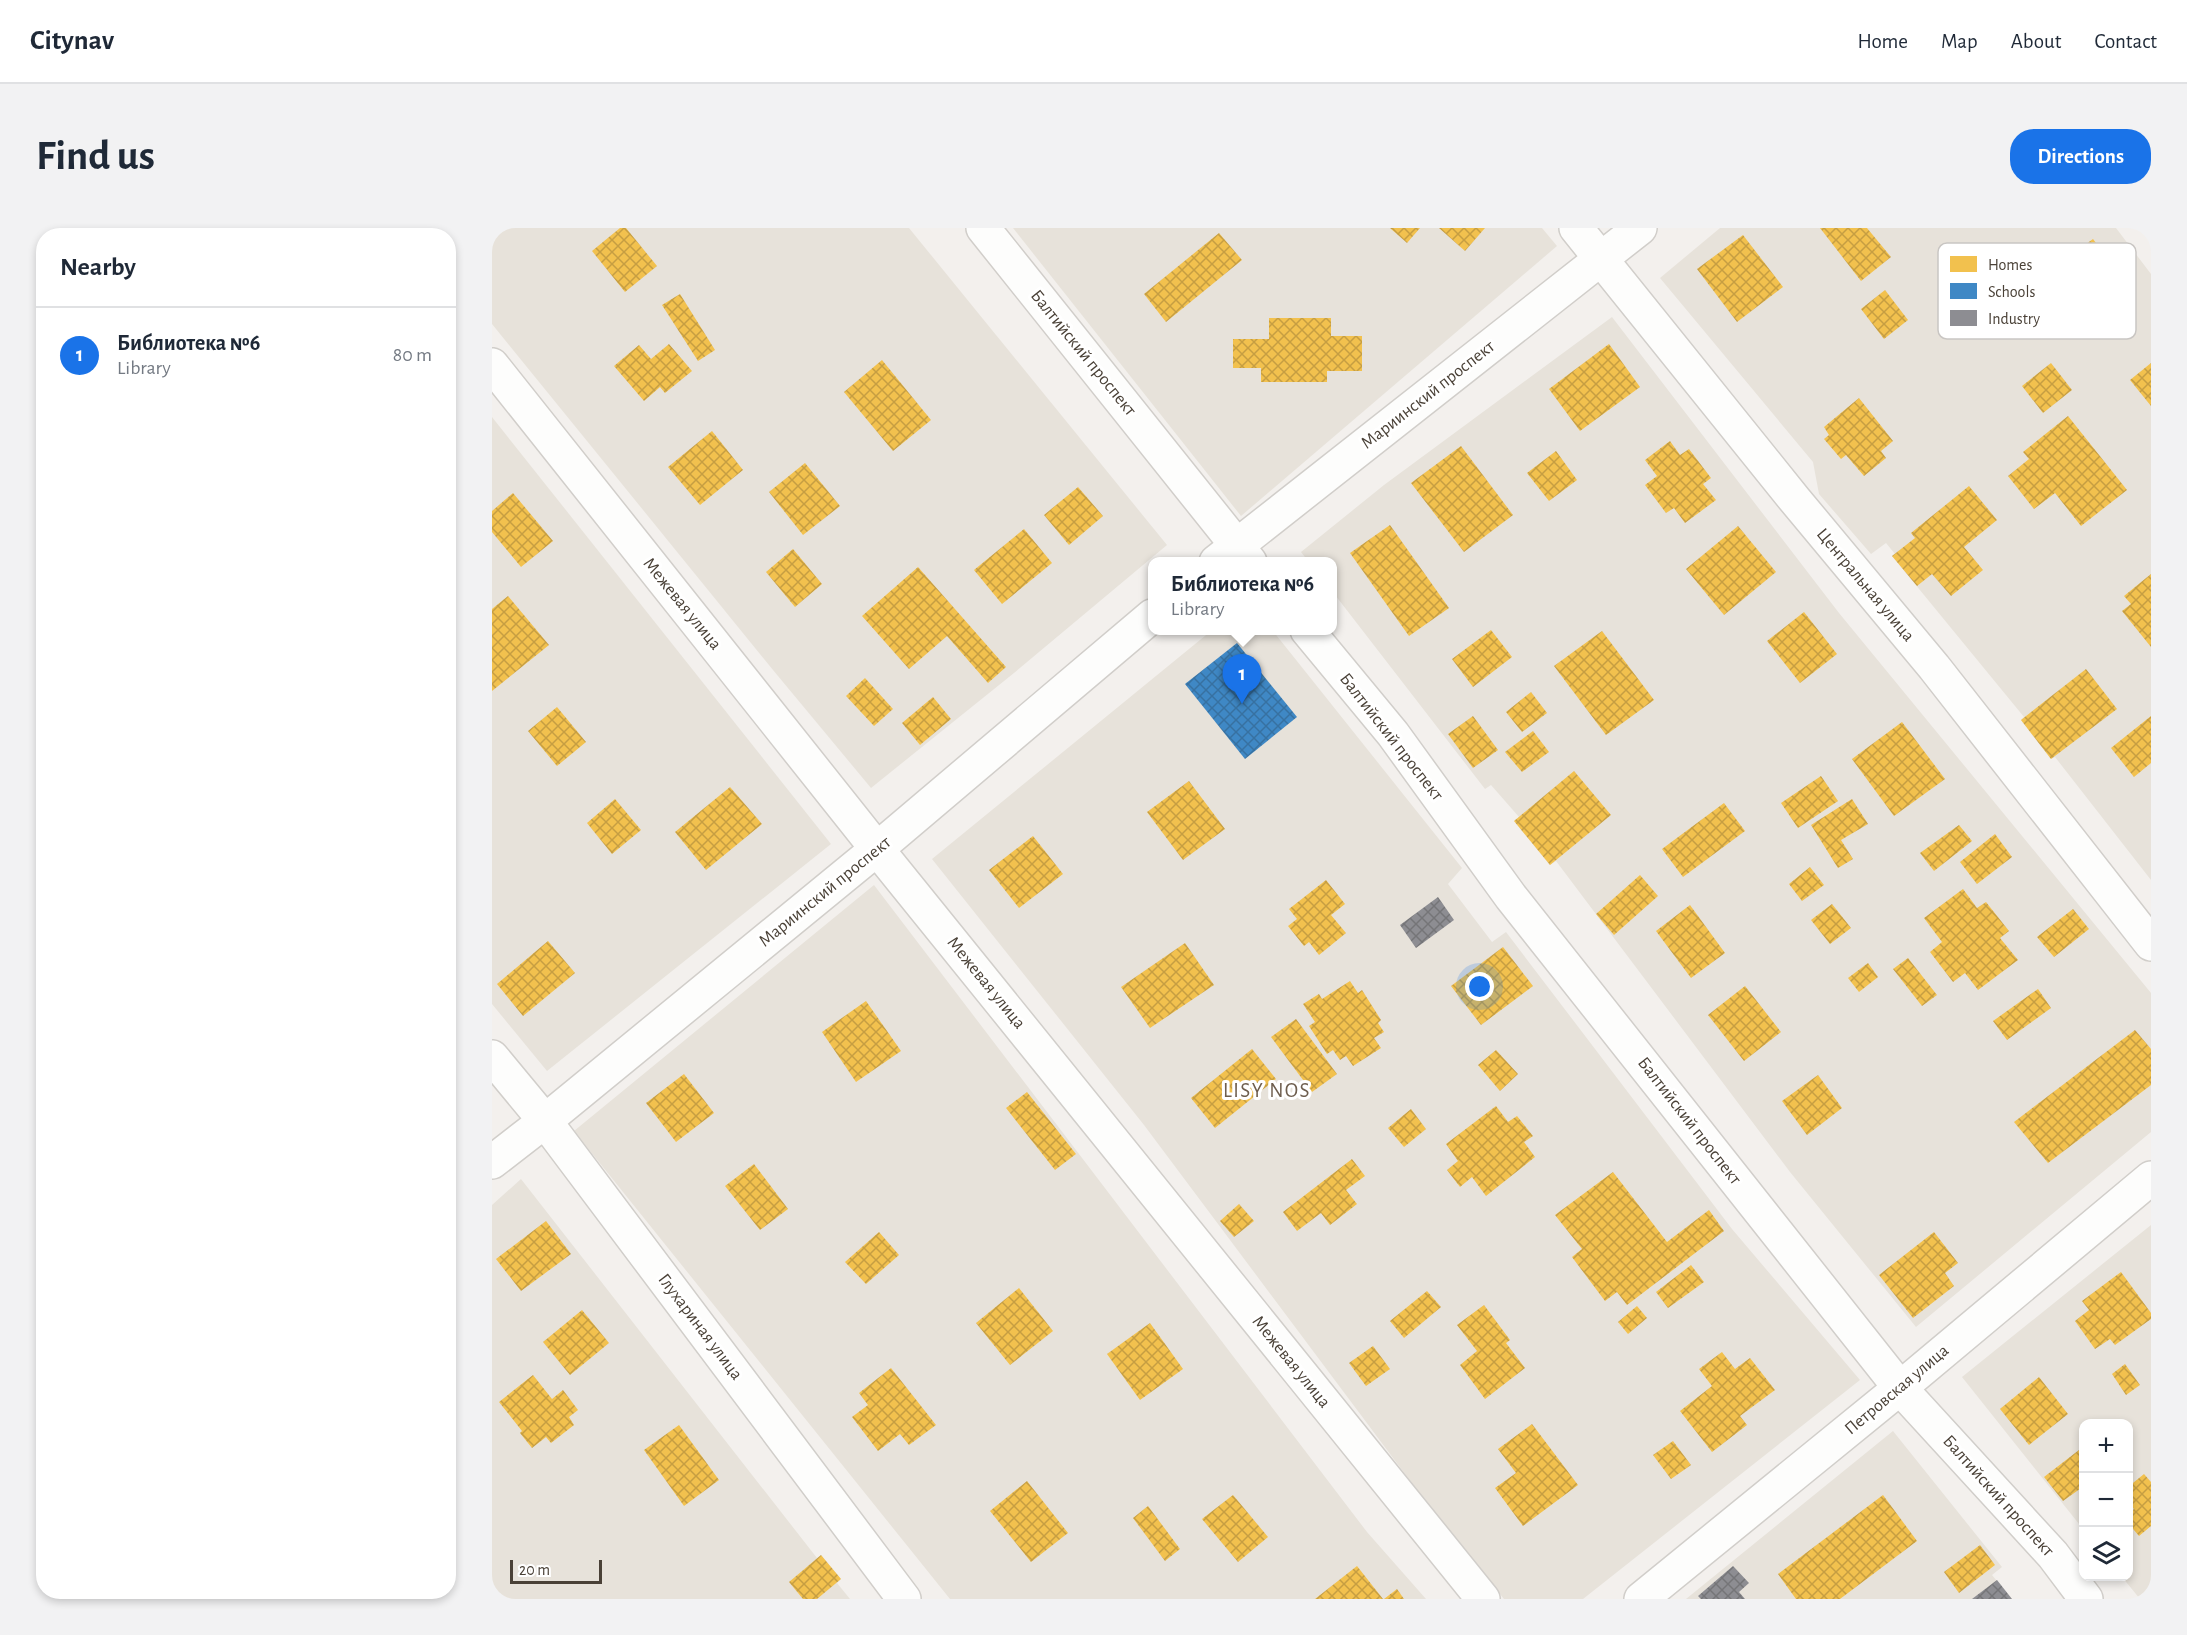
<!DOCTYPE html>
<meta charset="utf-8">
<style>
body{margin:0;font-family:"Alegreya Sans",sans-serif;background:#f2f2f3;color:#1f2937}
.controls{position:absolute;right:18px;bottom:18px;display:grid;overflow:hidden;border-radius:12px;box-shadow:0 3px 9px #0003}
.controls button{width:54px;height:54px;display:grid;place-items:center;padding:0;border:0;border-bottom:2px solid #e0e1e3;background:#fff;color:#1f2937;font:30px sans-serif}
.scale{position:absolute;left:18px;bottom:15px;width:92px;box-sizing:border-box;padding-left:6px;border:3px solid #4a4137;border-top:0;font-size:16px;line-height:21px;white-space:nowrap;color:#4a4137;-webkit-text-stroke:4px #fff;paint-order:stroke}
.you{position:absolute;left:988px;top:759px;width:21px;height:21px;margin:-15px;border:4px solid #fff;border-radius:50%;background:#1a73e8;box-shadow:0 0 0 9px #1a73e833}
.badge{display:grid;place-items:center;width:39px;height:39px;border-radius:50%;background:#1a73e8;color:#fff;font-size:20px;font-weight:700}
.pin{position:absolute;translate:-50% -50px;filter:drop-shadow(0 2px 3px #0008)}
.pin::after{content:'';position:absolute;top:32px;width:21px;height:18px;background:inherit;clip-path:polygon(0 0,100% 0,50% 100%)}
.popup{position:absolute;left:656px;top:329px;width:189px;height:78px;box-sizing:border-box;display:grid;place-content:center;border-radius:12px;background:#fff;filter:drop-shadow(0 2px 4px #0005);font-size:20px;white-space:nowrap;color:#747a83}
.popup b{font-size:22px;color:#1f2937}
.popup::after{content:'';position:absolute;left:50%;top:100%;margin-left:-12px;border:12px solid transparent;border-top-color:#fff}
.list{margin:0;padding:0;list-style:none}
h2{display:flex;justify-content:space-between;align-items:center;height:78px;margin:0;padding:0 24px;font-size:26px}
h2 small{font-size:20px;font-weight:400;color:#747a83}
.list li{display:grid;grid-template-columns:39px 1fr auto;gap:18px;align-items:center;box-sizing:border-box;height:96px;padding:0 24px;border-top:2px solid #e0e1e3}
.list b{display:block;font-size:22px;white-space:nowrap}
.list p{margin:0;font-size:20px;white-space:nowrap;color:#747a83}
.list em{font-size:20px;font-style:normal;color:#747a83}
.icon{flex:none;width:33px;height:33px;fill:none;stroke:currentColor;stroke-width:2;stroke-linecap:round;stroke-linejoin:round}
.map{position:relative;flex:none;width:1659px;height:1371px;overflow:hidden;border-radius:24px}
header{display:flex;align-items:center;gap:36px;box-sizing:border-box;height:84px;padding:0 30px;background:#fff;border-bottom:2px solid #e0e1e3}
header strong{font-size:28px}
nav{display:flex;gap:33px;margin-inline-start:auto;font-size:21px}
.intro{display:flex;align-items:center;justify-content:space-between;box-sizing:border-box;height:144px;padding:0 36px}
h1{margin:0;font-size:42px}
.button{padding:15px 27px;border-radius:24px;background:#1a73e8;color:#fff;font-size:21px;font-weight:700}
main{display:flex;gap:36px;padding:0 36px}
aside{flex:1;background:#fff;border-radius:24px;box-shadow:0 3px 9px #0003}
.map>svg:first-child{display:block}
.residential{fill:#e7e2da}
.homes{fill:url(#homes-cross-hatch)}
.schools{fill:url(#schools-cross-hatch)}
.industry{fill:url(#industry-cross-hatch)}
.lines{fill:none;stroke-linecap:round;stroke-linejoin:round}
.street-casing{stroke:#d1ceca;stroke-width:36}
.street{stroke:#fdfdfc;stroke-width:33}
.labels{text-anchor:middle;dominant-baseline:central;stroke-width:6;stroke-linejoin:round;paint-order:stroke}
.street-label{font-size:18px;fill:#4a4137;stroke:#fff}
.quarter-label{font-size:21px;letter-spacing:1.5px;fill:#6e5e4e;stroke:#fff}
.key{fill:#fff;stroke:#c9c6c3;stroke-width:1.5}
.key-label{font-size:16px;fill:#4a4137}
</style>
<header>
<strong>Citynav</strong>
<nav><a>Home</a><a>Map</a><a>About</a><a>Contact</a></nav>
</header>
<div class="intro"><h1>Find us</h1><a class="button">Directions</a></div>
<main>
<aside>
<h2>Nearby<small></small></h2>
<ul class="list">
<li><span class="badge">1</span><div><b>Библиотека №6</b><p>Library</p></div><em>80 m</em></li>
</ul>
</aside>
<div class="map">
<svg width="1659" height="1371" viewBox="0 0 1659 1371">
<defs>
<pattern id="homes-cross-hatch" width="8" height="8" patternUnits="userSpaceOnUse" patternTransform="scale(1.5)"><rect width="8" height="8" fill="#f2c14e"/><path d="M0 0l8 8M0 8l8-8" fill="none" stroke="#c69e42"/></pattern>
<pattern id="schools-cross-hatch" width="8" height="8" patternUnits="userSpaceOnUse" patternTransform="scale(1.5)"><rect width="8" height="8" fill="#3f88c5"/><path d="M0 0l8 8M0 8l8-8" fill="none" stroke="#3771a1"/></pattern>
<pattern id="industry-cross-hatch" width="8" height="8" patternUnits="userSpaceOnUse" patternTransform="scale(1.5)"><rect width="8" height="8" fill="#8d8d92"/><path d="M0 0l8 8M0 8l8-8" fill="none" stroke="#757578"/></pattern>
</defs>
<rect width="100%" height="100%" fill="#f3f0ed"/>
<g class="residential">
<polygon points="0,0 417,0 675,317 522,445 379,560 281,442 0,96"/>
<polygon points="521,0 1050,0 1065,18 749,288"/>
<polygon points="1228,0 1624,0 1659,46 1659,652 1563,529 1559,531 1529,492 1532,489 1400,328 1403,326 1394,315 1379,326 1327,266 1321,234 1168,50"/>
<polygon points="1120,89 1347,385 1659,765 1659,904 1424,1099 1298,944 1064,633 1058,637 1022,593 1027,589 999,557 993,561 840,363 840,334 816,333 809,324 892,257"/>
<polygon points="0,189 339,616 55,843 0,776"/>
<polygon points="719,403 781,403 970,640 956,656 1000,714 1014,704 1240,1001 1368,1152 1091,1371 1012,1371 919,1254 652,897 440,631"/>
<polygon points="382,657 875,1304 934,1371 458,1371 82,903"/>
<polygon points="29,951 325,1330 329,1327 349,1351 345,1355 358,1371 0,1371 0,977"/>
<polygon points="1659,997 1659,1371 1648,1371 1630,1349 1636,1348 1636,1196 1592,1196 1591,1301 1470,1149"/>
<polygon points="1401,1203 1510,1339 1500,1347 1520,1371 1194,1371"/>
</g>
<g class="homes">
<polygon points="128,0 134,0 165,38 133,64 100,23"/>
<polygon points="898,0 928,0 915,15"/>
<polygon points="947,0 993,0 973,23"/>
<polygon points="1328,0 1375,0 1399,29 1369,53"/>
<polygon points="727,5 750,32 674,94 652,66"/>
<polygon points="1251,7 1291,59 1245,94 1205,41"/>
<polygon points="1601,11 1634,55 1594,86 1560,41"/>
<polygon points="1393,62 1416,92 1392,111 1369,81"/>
<polygon points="188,66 223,122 206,133 170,77"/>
<polygon points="777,90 839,90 839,108 870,108 870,143 835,143 835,154 769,154 769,140 741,140 741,111 777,111"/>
<polygon points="177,116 200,143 173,165 168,159 152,173 122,138 147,117 159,131"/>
<polygon points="1117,116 1148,159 1088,203 1057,161"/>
<polygon points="390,132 439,192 401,223 352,164"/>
<polygon points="1559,135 1580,162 1551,185 1530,158"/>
<polygon points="1659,135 1659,178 1638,152"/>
<polygon points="1367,170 1401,213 1389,223 1394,230 1372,248 1354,227 1349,231 1332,211 1337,207 1332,199"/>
<polygon points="1576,188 1635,262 1589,298 1563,265 1542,281 1516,248 1537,231 1531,224"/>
<polygon points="220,203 251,242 208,277 176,239"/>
<polygon points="1178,213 1188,227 1197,221 1219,250 1211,256 1224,272 1193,295 1182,280 1174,285 1153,257 1165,248 1153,232"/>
<polygon points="969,218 1021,287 972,324 919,255"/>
<polygon points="1064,223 1085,252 1057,273 1035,245"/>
<polygon points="313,235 348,278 311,307 277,264"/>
<polygon points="1477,258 1505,292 1472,319 1491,342 1459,368 1440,346 1425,358 1400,328 1423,310 1419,305"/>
<polygon points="586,259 611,288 577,317 552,287"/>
<polygon points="21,265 61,313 29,339 0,304 0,283"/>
<polygon points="898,297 957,380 917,408 858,325"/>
<polygon points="1246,298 1284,344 1232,387 1194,341"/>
<polygon points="532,301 560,335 510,376 482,342"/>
<polygon points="301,321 330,356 303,379 274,344"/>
<polygon points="426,339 514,439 496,455 455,408 417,441 370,388"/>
<polygon points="1659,346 1659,419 1630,383 1639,376 1632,368"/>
<polygon points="16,368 57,417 0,463 0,381"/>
<polygon points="1312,384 1345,426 1308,455 1275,413"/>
<polygon points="999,402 1020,429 981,459 960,431"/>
<polygon points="1110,403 1162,472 1114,507 1062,438"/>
<polygon points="1594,441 1625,481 1559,531 1529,492"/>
<polygon points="373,450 401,481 382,498 354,468"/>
<polygon points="1039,464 1055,485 1030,504 1014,484"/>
<polygon points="441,469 459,491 428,517 410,495"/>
<polygon points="65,479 94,514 65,538 36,503"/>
<polygon points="981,488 1006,522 981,540 956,506"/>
<polygon points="1659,488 1659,535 1642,549 1619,520"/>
<polygon points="1410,494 1453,551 1402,588 1360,531"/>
<polygon points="1041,503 1057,524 1030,544 1013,524"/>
<polygon points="1082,543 1119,587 1058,637 1022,593"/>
<polygon points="1329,548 1346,573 1306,600 1289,575"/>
<polygon points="697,553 733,601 691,632 655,584"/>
<polygon points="238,559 270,596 214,642 183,604"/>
<polygon points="123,571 149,602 120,626 95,595"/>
<polygon points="1360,571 1376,596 1349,612 1361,631 1346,640 1319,597"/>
<polygon points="1232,575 1253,603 1191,649 1170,621"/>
<polygon points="1467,597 1480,613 1442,643 1428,625"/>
<polygon points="1503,606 1520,629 1485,656 1468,634"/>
<polygon points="541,608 571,646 527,680 497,642"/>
<polygon points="1318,639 1332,657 1310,673 1297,656"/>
<polygon points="1148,647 1166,668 1122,707 1104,686"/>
<polygon points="834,652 853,676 839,687 854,705 827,727 817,714 812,718 796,698 805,691 797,681"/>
<polygon points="1471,661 1485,680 1494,674 1517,703 1508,710 1526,732 1486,762 1473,745 1461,754 1438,724 1450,714 1432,690"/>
<polygon points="1340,676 1359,700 1338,716 1319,692"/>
<polygon points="1198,677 1233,725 1199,750 1164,703"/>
<polygon points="1581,681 1597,701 1562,729 1545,709"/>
<polygon points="56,713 83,745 31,788 5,756"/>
<polygon points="693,715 722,757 658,800 629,759"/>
<polygon points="1011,719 1041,758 989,797 959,758"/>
<polygon points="1416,730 1445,767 1430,778 1401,741"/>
<polygon points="1376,735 1386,749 1367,764 1356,750"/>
<polygon points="858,753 866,765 870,762 889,792 886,795 892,804 882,810 889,820 861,838 854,828 848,832 841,822 835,826 817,798 823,794 811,776 827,766 830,771"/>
<polygon points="1253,758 1289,804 1252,833 1216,787"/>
<polygon points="1546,761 1559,780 1515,812 1501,793"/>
<polygon points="374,773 409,823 364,854 330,804"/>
<polygon points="804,791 845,846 820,864 779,809"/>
<polygon points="1643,802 1659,821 1659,857 1556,935 1522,894"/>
<polygon points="760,821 784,851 723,900 699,870"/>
<polygon points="1004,822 1026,846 1008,863 986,837"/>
<polygon points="192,846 222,885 184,914 154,875"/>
<polygon points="1326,847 1350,880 1315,907 1290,873"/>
<polygon points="535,864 584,926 563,942 514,880"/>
<polygon points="1004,878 1016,894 1025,888 1041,908 1032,914 1043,929 994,968 980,949 968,959 955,942 966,933 954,916"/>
<polygon points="919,881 934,901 912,919 896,900"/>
<polygon points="860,931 873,948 854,962 865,976 838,997 829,985 805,1003 791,984"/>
<polygon points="262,936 296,981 268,1002 233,958"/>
<polygon points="1121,944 1175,1014 1217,982 1232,1003 1135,1077 1125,1064 1113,1073 1080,1029 1090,1021 1063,987"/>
<polygon points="747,976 762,993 742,1009 728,993"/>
<polygon points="54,993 79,1026 29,1063 4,1031"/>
<polygon points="387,1004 407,1027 374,1056 353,1034"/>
<polygon points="1442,1004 1466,1035 1453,1045 1462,1058 1421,1090 1387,1047"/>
<polygon points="1199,1037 1212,1054 1176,1080 1164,1064"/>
<polygon points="1629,1044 1659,1085 1659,1091 1623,1117 1618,1111 1603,1121 1583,1093 1597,1082 1590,1073"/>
<polygon points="527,1060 561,1103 518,1137 484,1095"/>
<polygon points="935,1063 949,1079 912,1110 898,1093"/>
<polygon points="992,1077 1018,1112 1014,1115 1033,1140 993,1171 968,1137 985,1123 965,1097"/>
<polygon points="1145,1078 1155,1090 1136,1106 1126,1094"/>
<polygon points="90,1082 117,1115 78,1147 51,1114"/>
<polygon points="658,1095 691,1141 648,1172 615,1126"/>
<polygon points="881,1118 898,1141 874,1158 857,1135"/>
<polygon points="1230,1124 1243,1141 1258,1130 1283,1162 1248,1188 1255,1197 1220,1224 1188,1183 1220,1158 1207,1141"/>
<polygon points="1633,1136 1648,1157 1634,1167 1620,1146"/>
<polygon points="399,1140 444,1197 417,1217 408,1206 386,1223 360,1189 376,1177 367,1165"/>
<polygon points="41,1147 60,1171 71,1162 86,1182 77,1189 82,1197 59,1215 54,1209 40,1220 28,1205 30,1203 7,1174"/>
<polygon points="1547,1149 1576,1186 1537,1217 1508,1181"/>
<polygon points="1040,1196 1086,1257 1031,1298 1003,1260 1024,1245 1006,1221"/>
<polygon points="187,1197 227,1252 192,1278 152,1222"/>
<polygon points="1181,1213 1199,1237 1179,1251 1161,1227"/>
<polygon points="1587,1222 1592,1228 1592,1258 1571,1273 1552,1249"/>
<polygon points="1652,1246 1659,1254 1659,1298 1647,1308 1636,1295 1636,1286 1642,1281 1636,1274 1636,1259"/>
<polygon points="535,1253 576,1305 539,1334 498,1283"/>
<polygon points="741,1267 776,1309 746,1334 710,1291"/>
<polygon points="1391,1267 1425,1313 1348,1371 1304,1371 1286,1346"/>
<polygon points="656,1278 688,1321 673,1333 641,1290"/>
<polygon points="1488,1317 1503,1337 1467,1365 1452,1344"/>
<polygon points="329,1327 349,1351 325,1371 311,1371 297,1354"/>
<polygon points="865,1338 891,1371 823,1371"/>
<polygon points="905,1361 912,1371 892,1371"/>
</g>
<polygon class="schools" points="745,415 805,489 753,531 693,456"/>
<g class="industry">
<polygon points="946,669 962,692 924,720 908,697"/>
<polygon points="1241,1338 1257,1355 1247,1364 1253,1371 1209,1371 1206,1368"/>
<polygon points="1505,1352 1520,1371 1480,1371"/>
</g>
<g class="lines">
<defs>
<g id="street">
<polyline points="491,0 758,334"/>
<polyline points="1084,0 1303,272 1442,439 1659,716"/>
<polyline points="0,137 385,621 991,1371"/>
<polyline points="724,334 1148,0"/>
<polyline points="815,402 901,506 1019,669 1408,1160 1561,1327 1594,1371"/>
<polyline points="0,829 53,893 412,1371"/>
<polyline points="0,934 53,893 385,621 660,388"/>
<polyline points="1149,1371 1408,1160 1659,950"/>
</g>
</defs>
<use href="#street" class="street-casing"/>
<use href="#street" class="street"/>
</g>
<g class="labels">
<g class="street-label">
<text transform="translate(591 125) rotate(51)">Балтийский проспект</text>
<text transform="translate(936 167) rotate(-38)">Мариинский проспект</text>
<text transform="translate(1373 357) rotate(50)">Центральная улица</text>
<text transform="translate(190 376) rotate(51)">Межевая улица</text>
<text transform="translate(899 509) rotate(52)">Балтийский проспект</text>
<text transform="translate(333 664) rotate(-39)">Мариинский проспект</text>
<text transform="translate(494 755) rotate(51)">Межевая улица</text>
<text transform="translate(1197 893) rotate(52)">Балтийский проспект</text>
<text transform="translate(208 1099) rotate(53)">Глухариная улица</text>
<text transform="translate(799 1134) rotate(51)">Межевая улица</text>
<text transform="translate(1405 1162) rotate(-40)">Петровская улица</text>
<text transform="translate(1506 1268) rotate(48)">Балтийский проспект</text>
</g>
<g class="quarter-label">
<text x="775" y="862">LISY NOS</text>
</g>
</g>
<rect x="1446" y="15" width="198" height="96" rx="9" class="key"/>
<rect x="1458" y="28" width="27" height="16" fill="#f2c14e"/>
<rect x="1458" y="55" width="27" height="16" fill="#3f88c5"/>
<rect x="1458" y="82" width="27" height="16" fill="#8d8d92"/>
<g class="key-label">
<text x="1496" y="42">Homes</text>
<text x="1496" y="69">Schools</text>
<text x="1496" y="96">Industry</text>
</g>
</svg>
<div class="controls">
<button>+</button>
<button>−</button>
<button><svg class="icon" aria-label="layers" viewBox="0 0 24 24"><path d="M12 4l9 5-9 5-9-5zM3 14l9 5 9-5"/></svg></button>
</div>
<div class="scale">20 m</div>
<div class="you"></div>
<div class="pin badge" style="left:750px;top:476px">1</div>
<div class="popup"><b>Библиотека №6</b>Library</div>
</div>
</main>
